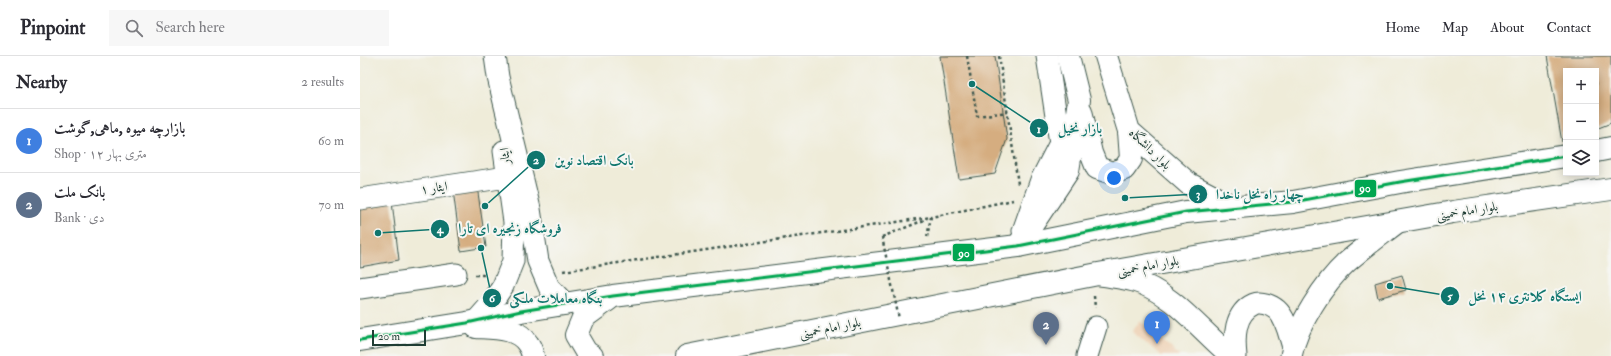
<!DOCTYPE html>
<meta charset="utf-8">
<style>
body{margin:0;font-family:"IM FELL Double Pica",Amiri,serif;background:#f7f7f7;color:#2b2b33}
.controls{position:absolute;right:12px;top:12px;display:grid;overflow:hidden;border-radius:0px;box-shadow:0 2px 10px #0003}
.controls button{width:36px;height:36px;display:grid;place-items:center;padding:0;border:0;border-bottom:1px solid #e1e1e2;background:#fff;color:#2b2b33;font:20px sans-serif}
.scale{position:absolute;left:12px;bottom:10px;width:54px;box-sizing:border-box;padding-left:4px;border:2px solid #1f3d34;border-top:0;font-size:11px;line-height:14px;white-space:nowrap;color:#1f3d34;-webkit-text-stroke:3px #f6f6f2;paint-order:stroke}
.you{position:absolute;left:754px;top:122px;width:14px;height:14px;margin:-10px;border:3px solid #fff;border-radius:50%;background:#1a73e8;box-shadow:0 0 0 6px #1a73e833}
.badge{display:grid;place-items:center;width:26px;height:26px;border-radius:50%;background:#b5179e;color:#fff;font-size:13px;font-weight:700}
.pin{position:absolute;translate:-50% -33px;filter:drop-shadow(0 1px 2px #0008)}
.pin::after{content:'';position:absolute;top:21px;width:14px;height:12px;background:inherit;clip-path:polygon(0 0,100% 0,50% 100%)}
.list{margin:0;padding:0;list-style:none}
h2{display:flex;justify-content:space-between;align-items:center;height:52px;margin:0;padding:0 16px;font-size:17px}
h2 small{font-size:13px;font-weight:400;color:#7c7c81}
.list li{display:grid;grid-template-columns:26px 1fr auto;gap:12px;align-items:center;box-sizing:border-box;height:64px;padding:0 16px;border-top:1px solid #e1e1e2}
.list b{display:block;font-size:15px;white-space:nowrap}
.list p{margin:0;font-size:13px;white-space:nowrap;color:#7c7c81}
.list em{font-size:13px;font-style:normal;color:#7c7c81}
.icon{flex:none;width:22px;height:22px;fill:none;stroke:currentColor;stroke-width:2;stroke-linecap:round;stroke-linejoin:round}
.map{position:relative;flex:none;width:1251px;height:300px;overflow:hidden}
header{display:flex;align-items:center;gap:24px;box-sizing:border-box;height:56px;padding:0 20px;background:#fff;border-bottom:1px solid #e1e1e2}
header strong{font-size:19px}
nav{display:flex;gap:22px;margin-inline-start:auto;font-size:14px}
.search{width:280px;height:36px;background:#f7f7f7;display:flex;align-items:center;gap:10px;box-sizing:border-box;padding:0 14px;border-radius:0px;color:#7c7c81;font-size:15px}
main{display:flex}
aside{flex:1;background:#fff}
.map>svg:first-child{display:block}
.built{fill:#efd6bc}
.building{fill:#d5ad80}
.lines{fill:none;stroke-linecap:round;stroke-linejoin:round}
.minor-casing{stroke:#3e574d;stroke-width:23}
.major-casing{stroke:#3e574d;stroke-width:24}
.path{stroke:#3e574d;stroke-width:2.5;stroke-dasharray:3 3;stroke-linecap:butt}
.minor{stroke:#fff;stroke-width:21}
.major{stroke:#fff;stroke-width:22}
.path-bridge{stroke:#3e574d;stroke-width:2.5;stroke-dasharray:3 3;stroke-linecap:butt}
.bus-1-casing{stroke:#f6f6f2;stroke-width:6}
.bus-1{stroke:#00a651;stroke-width:3}
.labels{text-anchor:middle;dominant-baseline:central;stroke-width:4;stroke-linejoin:round;paint-order:stroke}
.street-label{font-size:13px;fill:#1f3d34;stroke:#f6f6f2}
.leader{fill:none;stroke:#0f766e;stroke-width:1.5}
.callout-dot{fill:#0f766e;stroke:#f6f6f2;stroke-width:1.5}
.mark-label{font-size:12px;text-anchor:middle;font-weight:bold;fill:#fff}
.callout-label{font-size:14px;text-anchor:middle;font-weight:bold;fill:#0f766e;stroke:#f6f6f2;stroke-width:4;stroke-linejoin:round;paint-order:stroke}
.line-badge{stroke:#f6f6f2;stroke-width:1.5}
.badge-label{font-size:11px;text-anchor:middle;font-weight:bold;fill:#fff}
</style>
<header>
<strong>Pinpoint</strong>
<div class="search"><svg class="icon" aria-label="search" viewBox="0 0 24 24"><circle cx="10" cy="10" r="6"/><path d="M15 15l6 6"/></svg>Search here</div>
<nav><a>Home</a><a>Map</a><a>About</a><a>Contact</a></nav>
</header>
<main>
<aside>
<h2>Nearby<small>2 results</small></h2>
<ul class="list">
<li><span class="badge" style="background:#3f7fe0">1</span><div><b>بازارچه میوه ,ماهی,گوشت</b><p>Shop · ۱۲ متری بهار</p></div><em>60 m</em></li>
<li><span class="badge" style="background:#5c6f8a">2</span><div><b>بانک ملت</b><p>Bank · دی</p></div><em>70 m</em></li>
</ul>
</aside>
<div class="map">
<svg width="1251" height="300" viewBox="0 0 1251 300">
<rect width="100%" height="100%" fill="#f6f6f2"/>
<filter id="ink" filterUnits="userSpaceOnUse"><feTurbulence type="fractalNoise" baseFrequency=".025" numOctaves="2"/><feDisplacementMap in="SourceGraphic" scale="8" xChannelSelector="R" yChannelSelector="G"/><feConvolveMatrix kernelMatrix="1 2 1 2 8 2 1 2 1" color-interpolation-filters="sRGB"/></filter>
<filter id="wash" filterUnits="userSpaceOnUse"><feTurbulence type="fractalNoise" baseFrequency=".012" numOctaves="4" result="noise"/><feDisplacementMap in="SourceGraphic" scale="16" xChannelSelector="R" yChannelSelector="G"/><feGaussianBlur stdDeviation="0.9" result="paint"/><feColorMatrix in="noise" values="0 0 0 0 0 0 0 0 0 0 0 0 0 0 0 0 0 1.4 0 .05"/><feComposite in="paint" operator="in"/></filter>
<g filter="url(#wash)">
<rect width="100%" height="100%" fill="#efecd9"/>
<polygon class="built" points="780,265 820,300 802,300 772,276"/>
<g id="blocks">
<g class="building">
<polygon points="580,0 635,0 647,83 635,118 599,123"/>
<polygon points="1187,0 1251,0 1251,67 1236,73 1236,15 1206,15 1206,84 1202,86"/>
<polygon points="114,132 118,137 126,191 101,195 93,134"/>
<polygon points="32,146 39,204 0,211 0,151"/>
<polygon points="1042,219 1046,234 1018,242 1015,227"/>
</g>
</g>
</g>
<g filter="url(#ink)">
<use href="#blocks" fill-opacity="0" stroke="#3e574d" stroke-width="1"/>
<g class="lines">
<defs>
<g id="minor">
<polyline points="135,0 138,21 170,153 178,205 189,231 205,248"/>
<polyline points="0,143 147,121"/>
<polyline points="663,175 681,124 700,87 687,0"/>
<path d="M 740,219 C 751,221 763,222 774,225 C 812,236 841,275 871,300"/>
<polyline points="0,232 96,218"/>
<polyline points="117,264 131,248 143,230 153,205 154,166 144,95"/>
<polyline points="727,300 736,271"/>
<path d="M 876,300 C 874,281 874,257 894,248 C 901,245 911,249 917,254 C 926,262 929,279 933,291"/>
<path d="M 931,300 C 937,269 964,227 987,206 C 1003,192 1021,179 1038,166"/>
</g>
<g id="major">
<polyline points="746,0 769,75 829,128 875,152"/>
<polyline points="721,55 731,97 737,112 752,117 764,113 771,103 769,75"/>
<polyline points="1236,95 1251,92"/>
<polyline points="658,190 708,115 719,44 708,0"/>
<path d="M 116,271 C 133,272 158,271 168,288 C 171,292 172,296 173,300"/>
<polyline points="0,284 107,267 161,255 253,240 658,190 826,156 933,146 1040,126 1206,100"/>
<polyline points="232,300 226,296 216,279 223,262 249,243"/>
<polyline points="327,300 738,218 1093,156 1251,133"/>
</g>
</defs>
<use href="#minor" class="minor-casing"/>
<use href="#major" class="major-casing"/>
<g class="path">
<polyline points="607,0 617,60 648,56"/>
<polyline points="639,0 658,128"/>
<polyline points="522,181 567,163"/>
<polyline points="567,181 571,161 653,144"/>
<polyline points="203,215 571,161"/>
<polyline points="115,219 126,219"/>
<polyline points="734,240 735,252"/>
</g>
<use href="#minor" class="minor"/>
<use href="#major" class="major"/>
<polyline class="path-bridge" points="522,181 539,263"/>
<defs>
<polyline id="bus-1" points="0,284 107,267 161,255 253,240 658,190 826,156 933,146 1040,126 1206,100"/>
</defs>
<use href="#bus-1" class="bus-1-casing"/>
<use href="#bus-1" class="bus-1"/>
</g>
</g>
<g class="labels">
<g class="street-label">
<text transform="translate(790 93) rotate(44)">بلوار دانشگاه</text>
<text transform="translate(145 100) rotate(-96)">ایثار</text>
<text transform="translate(74 132) rotate(-8)">ایثار ۱</text>
<text transform="translate(1107 155) rotate(-9)">بلوار امام خمینی</text>
<text transform="translate(788 210) rotate(-10)">بلوار امام خمینی</text>
<text transform="translate(470 272) rotate(-11)">بلوار امام خمینی</text>
</g>
</g>
<path class="leader" d="M612 28L679 72M125 150L176 104M765 142L838 138M18 177L80 173M1030 230L1090 240M121 192L132 242"/>
<g class="callout-dot">
<circle cx="612" cy="28" r="4"/>
<circle cx="125" cy="150" r="4"/>
<circle cx="765" cy="142" r="4"/>
<circle cx="18" cy="177" r="4"/>
<circle cx="1030" cy="230" r="4"/>
<circle cx="121" cy="192" r="4"/>
<circle cx="679" cy="72" r="10"/>
<circle cx="176" cy="104" r="10"/>
<circle cx="838" cy="138" r="10"/>
<circle cx="80" cy="173" r="10"/>
<circle cx="1090" cy="240" r="10"/>
<circle cx="132" cy="242" r="10"/>
</g>
<g class="mark-label">
<text x="679" y="77">1</text>
<text x="176" y="108">2</text>
<text x="838" y="142">3</text>
<text x="80" y="177">4</text>
<text x="1090" y="244">5</text>
<text x="132" y="246">6</text>
</g>
<g class="callout-label">
<text x="720" y="77">بازار نخیل</text>
<text x="234" y="109">بانک اقتصاد نوین</text>
<text x="900" y="143">چهار راه نخل ناخدا</text>
<text x="150" y="177">فروشگاه زنجیره ای تارا</text>
<text x="1165" y="245">ایستگاه کلانتری ۱۴ نخل</text>
<text x="196" y="247">بنگاه معاملات ملکی</text>
</g>
<g class="line-badge">
<rect x="994" y="123" width="23" height="19" rx="4" fill="#00a651"/>
<rect x="592" y="187" width="23" height="19" rx="4" fill="#00a651"/>
</g>
<g class="badge-label">
<text x="1005" y="136">90</text>
<text x="604" y="201">90</text>
</g>
</svg>
<div class="controls">
<button>+</button>
<button>−</button>
<button><svg class="icon" aria-label="layers" viewBox="0 0 24 24"><path d="M12 4l9 5-9 5-9-5zM3 14l9 5 9-5"/></svg></button>
</div>
<div class="scale">20 m</div>
<div class="you"></div>
<div class="pin badge" style="left:797px;top:288px;background:#3f7fe0">1</div>
<div class="pin badge" style="left:686px;top:289px;background:#5c6f8a">2</div>
</div>
</main>
